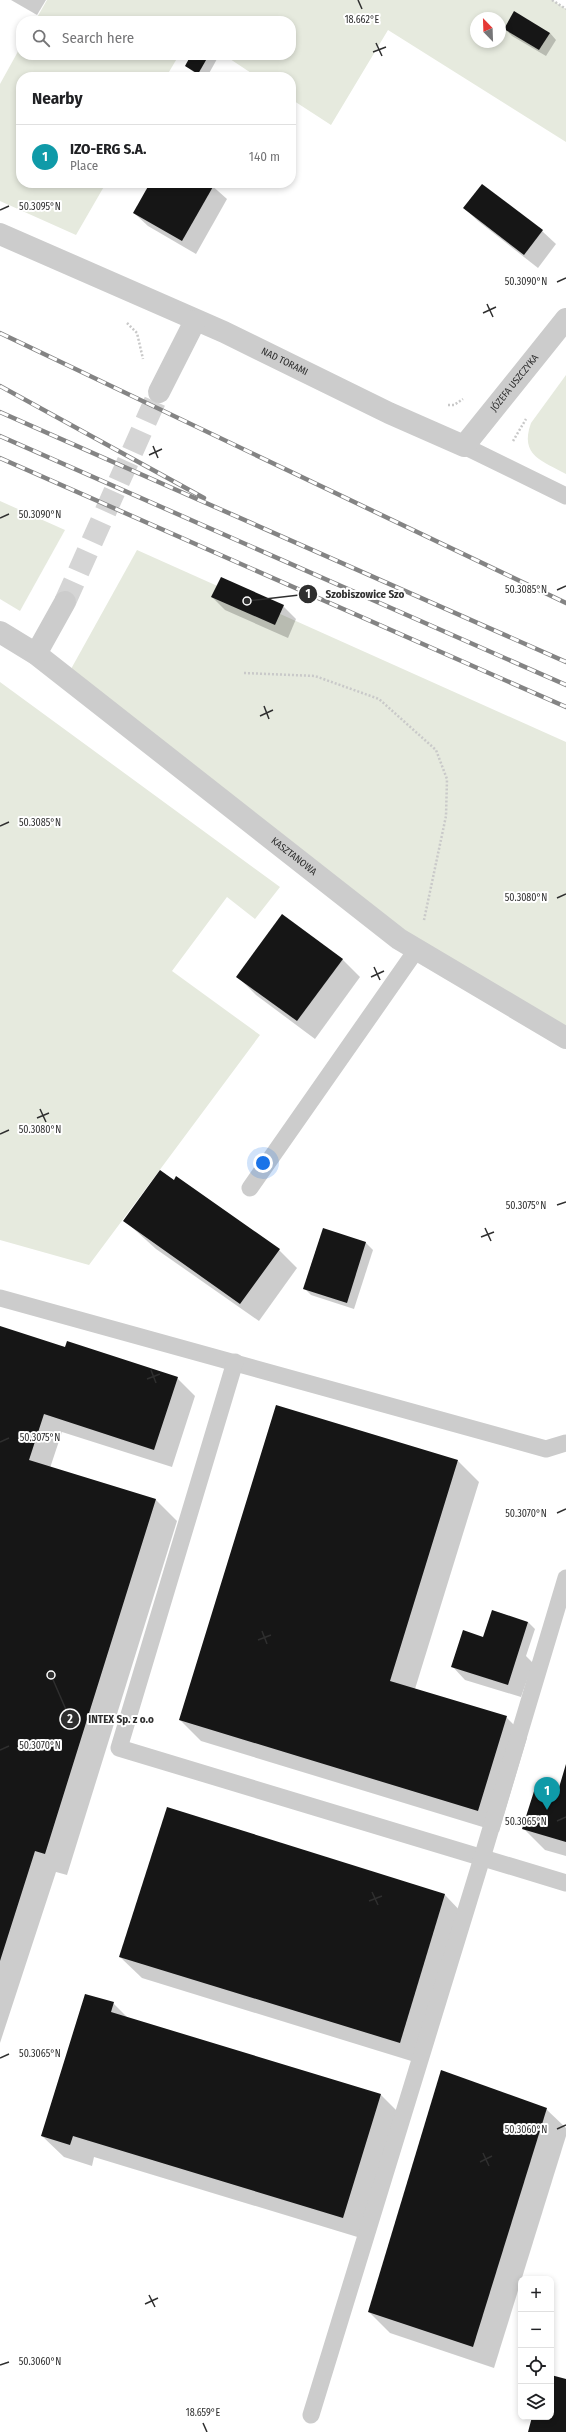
<!DOCTYPE html>
<meta charset="utf-8">
<style>
body{margin:0;font-family:"Fira Sans Condensed",sans-serif;background:#f6f6f6;color:#202124}
.controls{position:absolute;right:12px;bottom:12px;display:grid;overflow:hidden;border-radius:8px;box-shadow:0 2px 6px #0003}
.controls button{width:36px;height:36px;display:grid;place-items:center;padding:0;border:0;border-bottom:1px solid #e0e0e0;background:#fff;color:#202124;font:20px sans-serif}
.compass{position:absolute;left:470px;top:12px;width:36px;height:36px;border-radius:50%;background:#fff;box-shadow:0 2px 6px #0003;rotate:337deg}
.you{position:absolute;left:263px;top:1163px;width:14px;height:14px;margin:-10px;border:3px solid #fff;border-radius:50%;background:#1a73e8;box-shadow:0 0 0 6px #1a73e833}
.badge{display:grid;place-items:center;width:26px;height:26px;border-radius:50%;background:#d14664;color:#fff;font-size:13px;font-weight:700}
.pin{position:absolute;translate:-50% -33px;filter:drop-shadow(0 1px 2px #0008)}
.pin::after{content:'';position:absolute;top:21px;width:14px;height:12px;background:inherit;clip-path:polygon(0 0,100% 0,50% 100%)}
.list{margin:0;padding:0;list-style:none}
h2{display:flex;justify-content:space-between;align-items:center;height:52px;margin:0;padding:0 16px;font-size:17px}
h2 small{font-size:13px;font-weight:400;color:#757577}
.list li{display:grid;grid-template-columns:26px 1fr auto;gap:12px;align-items:center;box-sizing:border-box;height:64px;padding:0 16px;border-top:1px solid #e0e0e0}
.list b{display:block;font-size:15px;white-space:nowrap}
.list p{margin:0;font-size:13px;white-space:nowrap;color:#757577}
.list em{font-size:13px;font-style:normal;color:#757577}
.icon{flex:none;width:22px;height:22px;fill:none;stroke:currentColor;stroke-width:2;stroke-linecap:round;stroke-linejoin:round}
.map{position:relative;flex:none;width:566px;height:2432px;overflow:hidden}
.search{position:absolute;background:#fff;box-shadow:0 2px 6px #0003;left:16px;top:16px;width:280px;height:44px;display:flex;align-items:center;gap:10px;box-sizing:border-box;padding:0 14px;border-radius:16px;color:#757577;font-size:15px}
.panel{position:absolute;background:#fff;box-shadow:0 2px 6px #0003;left:16px;top:72px;width:280px;height:116px;border-radius:16px}
.map>svg:first-child{display:block}
.green{fill:#e6eade;fill-rule:evenodd}
.shadow{fill:#0003}
.building{fill:#161616}
.lines{fill:none;stroke-linecap:round;stroke-linejoin:round}
.minor-tunnel{stroke:#d5d5d5;stroke-width:22;stroke-dasharray:22 11;stroke-linecap:butt}
.path{stroke:#c9c9c9;stroke-width:2.5;stroke-dasharray:2 2;stroke-linecap:butt}
.service{stroke:#ccc;stroke-width:17}
.minor{stroke:#ccc;stroke-width:22}
.rail-casing{stroke:#848484;stroke-width:4.5}
.rail{stroke:#fff;stroke-width:3;stroke-dasharray:9;stroke-linecap:butt}
.ticks{fill:none;stroke:#2f2f2f;stroke-width:1.5}
.labels{text-anchor:middle;dominant-baseline:central;stroke-width:4;stroke-linejoin:round;paint-order:stroke}
.street-label{font-size:10px;fill:#2f2f2f;stroke:#fff}
.ticks-label{font-size:10px;text-anchor:middle;fill:#2f2f2f;stroke:#fff;stroke-width:4;stroke-linejoin:round;paint-order:stroke}
.leader{fill:none;stroke:#2f2f2f;stroke-width:1.5}
.callout-dot{fill:#2f2f2f;stroke:#fff;stroke-width:1.5}
.mark-label{font-size:12px;text-anchor:middle;font-weight:bold;fill:#fff}
.callout-label{font-size:11px;text-anchor:middle;font-weight:bold;fill:#2f2f2f;stroke:#fff;stroke-width:4;stroke-linejoin:round;paint-order:stroke}
</style>
<div class="map">
<svg width="566" height="2432" viewBox="0 0 566 2432">
<rect width="100%" height="100%" fill="#fff"/>
<g class="green">
<path d="M 47,0 L 552,0 L 566,9 L 566,142 L 388,30 L 331,125 L 291,99 L 291,77 L 257,77 L 224,55 L 291,55 L 291,21 L 35,21 ZM 476,18 L 500,18 L 500,42 L 476,42 Z"/>
<polygon points="21,46 21,55 179,55 166,77 21,77 21,183 106,183 76,235 0,201 0,84"/>
<path d="M 566,375 L 566,474 C 543,461 519,456 531,423 Z"/>
<polygon points="0,501 65,530 20,611 0,599"/>
<polygon points="137,550 566,742 566,1038 399,939 66,678"/>
<polygon points="0,682 280,887 255,919 227,897 172,971 260,1035 89,1265 0,1240"/>
</g>
<g class="shadow">
<polygon points="11,0 46,0 37,15"/>
<polygon points="505,29 550,33 556,40 546,56 512,36"/>
<polygon points="192,55 213,55 217,59 207,77 200,77 186,66"/>
<polygon points="151,183 209,183 227,199 196,254 148,226 134,213"/>
<polygon points="483,185 542,231 556,244 538,268 478,221 464,208"/>
<polygon points="212,597 283,606 296,619 288,638 225,610"/>
<polygon points="342,959 360,977 315,1039 256,995 238,977"/>
<polygon points="125,1221 279,1250 297,1268 259,1321 156,1249"/>
<polygon points="323,1229 366,1243 373,1250 354,1309 311,1295 304,1288"/>
<polygon points="0,1327 66,1348 177,1378 195,1396 172,1467 62,1432 50,1468 156,1500 177,1521 67,1875 56,1872 0,2043"/>
<polygon points="458,1461 479,1482 415,1689 506,1717 527,1738 499,1832 201,1741 180,1720"/>
<polygon points="528,1622 535,1629 526,1656 533,1663 521,1697 465,1680 452,1666 487,1639"/>
<polygon points="566,1766 566,1856 545,1850 524,1829 558,1792"/>
<polygon points="168,1808 445,1895 466,1917 421,2064 142,1978 120,1957"/>
<polygon points="113,2003 128,2018 381,2095 402,2116 364,2239 94,2157 92,2166 64,2157 42,2136"/>
<polygon points="546,2109 566,2128 566,2136 494,2368 390,2333 369,2312"/>
</g>
<g class="building">
<polygon points="514,11 550,33 539,50 504,29"/>
<polygon points="191,55 209,55 198,74 185,66"/>
<polygon points="150,183 214,185 182,241 133,213"/>
<polygon points="482,184 543,230 524,255 463,208"/>
<polygon points="221,577 284,605 275,625 211,597"/>
<polygon points="282,914 343,959 297,1021 236,977"/>
<polygon points="160,1170 174,1180 176,1176 280,1249 240,1304 123,1221"/>
<polygon points="323,1228 366,1242 347,1303 303,1289"/>
<polygon points="0,1326 65,1347 67,1341 178,1377 154,1450 44,1414 29,1460 156,1499 45,1854 35,1851 0,1961"/>
<polygon points="276,1405 458,1460 390,1681 507,1716 478,1811 179,1720"/>
<polygon points="492,1610 528,1622 508,1685 451,1667 463,1630 483,1637"/>
<polygon points="566,1764 566,1842 522,1829 536,1785 558,1791"/>
<polygon points="167,1807 445,1894 400,2043 119,1957"/>
<polygon points="85,1994 114,2002 111,2012 381,2094 343,2218 73,2136 70,2145 41,2136"/>
<polygon points="441,2070 547,2108 473,2347 368,2312"/>
<polygon points="551,2375 566,2379 566,2432 528,2432 532,2417 551,2417"/>
</g>
<g class="lines">
<polyline class="minor-tunnel" points="65,602 159,392"/>
<g class="path">
<polyline points="552,0 566,9"/>
<polyline points="127,323 137,333 143,359"/>
<polyline points="448,405 454,405 463,399"/>
<polyline points="513,441 526,419"/>
<polyline points="244,673 315,676 379,699 436,750 447,779 446,816 424,920"/>
</g>
<g class="service">
<polyline points="464,446 566,496"/>
<polyline points="250,1188 417,949"/>
<polyline points="0,1298 546,1449 566,1443"/>
<polyline points="235,1362 119,1748 566,1883"/>
<polyline points="311,2415 482,1858 566,1578"/>
</g>
<g class="minor">
<path id="s1" d="M 0,234 L 224,332 L 389,413 L 464,446 L 566,319"/>
<polyline points="159,392 195,321"/>
<path id="s2" d="M 0,632 L 36,654 L 399,939 L 566,1038"/>
<polyline points="36,654 65,602"/>
</g>
<defs>
<g id="rail">
<polyline points="0,333 566,603"/>
<polyline points="0,386 204,498"/>
<polyline points="0,412 566,662"/>
<polyline points="0,436 566,685"/>
<polyline points="0,458 566,707"/>
</g>
</defs>
<use href="#rail" class="rail-casing"/>
<use href="#rail" class="rail"/>
</g>
<path class="ticks" d="M 358,0 L 362,9M 376,43 L 382,56M 373,52 L 386,47M 0,210 L 9,206M 557,282 L 566,278M 487,304 L 493,317M 483,313 L 496,307M 153,446 L 158,458M 149,455 L 162,449M 0,518 L 9,514M 557,590 L 566,586M 264,706 L 269,719M 260,716 L 273,710M 0,826 L 9,822M 557,898 L 566,894M 374,967 L 380,980M 371,977 L 384,971M 40,1109 L 46,1122M 37,1118 L 49,1113M 0,1134 L 9,1130M 557,1205 L 566,1202M 485,1228 L 491,1241M 481,1237 L 494,1232M 151,1370 L 156,1383M 147,1379 L 160,1374M 0,1442 L 9,1438M 557,1513 L 566,1509M 262,1631 L 267,1644M 258,1640 L 271,1635M 0,1750 L 9,1746M 557,1821 L 566,1817M 372,1892 L 378,1905M 369,1901 L 382,1896M 0,2058 L 9,2054M 557,2129 L 566,2125M 483,2153 L 489,2166M 480,2162 L 492,2156M 149,2295 L 155,2307M 145,2304 L 158,2298M 0,2365 L 9,2362M 203,2423 L 207,2432"/>
<g class="labels">
<g class="street-label">
<text stroke="none"><textPath href="#s1" startOffset="312">NAD TORAMI</textPath></text>
<text stroke="none"><textPath href="#s1" startOffset="591">JÓZEFA USZCZYKA</textPath></text>
<text stroke="none"><textPath href="#s2" startOffset="370">KASZTANOWA</textPath></text>
</g>
</g>
<g class="ticks-label">
<text x="362" y="23">18.662°E</text>
<text x="40" y="210">50.3095°N</text>
<text x="526" y="285">50.3090°N</text>
<text x="40" y="518">50.3090°N</text>
<text x="526" y="593">50.3085°N</text>
<text x="40" y="826">50.3085°N</text>
<text x="526" y="901">50.3080°N</text>
<text x="40" y="1133">50.3080°N</text>
<text x="526" y="1209">50.3075°N</text>
<text x="40" y="1441">50.3075°N</text>
<text x="526" y="1517">50.3070°N</text>
<text x="40" y="1749">50.3070°N</text>
<text x="526" y="1825">50.3065°N</text>
<text x="40" y="2057">50.3065°N</text>
<text x="526" y="2133">50.3060°N</text>
<text x="40" y="2365">50.3060°N</text>
<text x="203" y="2416">18.659°E</text>
</g>
<path class="leader" d="M247 601L308 594M51 1675L70 1719"/>
<g class="callout-dot">
<circle cx="247" cy="601" r="4"/>
<circle cx="51" cy="1675" r="4"/>
<circle cx="308" cy="594" r="10"/>
<circle cx="70" cy="1719" r="10"/>
</g>
<g class="mark-label">
<text x="308" y="598">1</text>
<text x="70" y="1723">2</text>
</g>
<g class="callout-label">
<text x="365" y="598">Szobiszowice Szo</text>
<text x="121" y="1723">INTEX Sp. z o.o</text>
</g>
</svg>
<div class="controls">
<button>+</button>
<button>−</button>
<button><svg class="icon" aria-label="locate" viewBox="0 0 24 24"><circle cx="12" cy="12" r="6"/><path d="M12 2v4M12 18v4M2 12h4M18 12h4"/></svg></button>
<button><svg class="icon" aria-label="layers" viewBox="0 0 24 24"><path d="M12 4l9 5-9 5-9-5zM3 14l9 5 9-5"/></svg></button>
</div>
<svg class="compass" viewBox="-18 -18 36 36"><path d="M0-13l5 13h-10z" fill="#e53935"/><path d="M0 13l5-13h-10z" fill="#757577"/></svg>
<div class="you"></div>
<div class="pin badge" style="left:547px;top:1810px;background:#0f9aa8">1</div>
<div class="search"><svg class="icon" aria-label="search" viewBox="0 0 24 24"><circle cx="10" cy="10" r="6"/><path d="M15 15l6 6"/></svg>Search here</div>
<section class="panel">
<h2>Nearby<small></small></h2>
<ul class="list">
<li><span class="badge" style="background:#0f9aa8">1</span><div><b>IZO-ERG S.A.</b><p>Place</p></div><em>140 m</em></li>
</ul>
</section>
</div>
